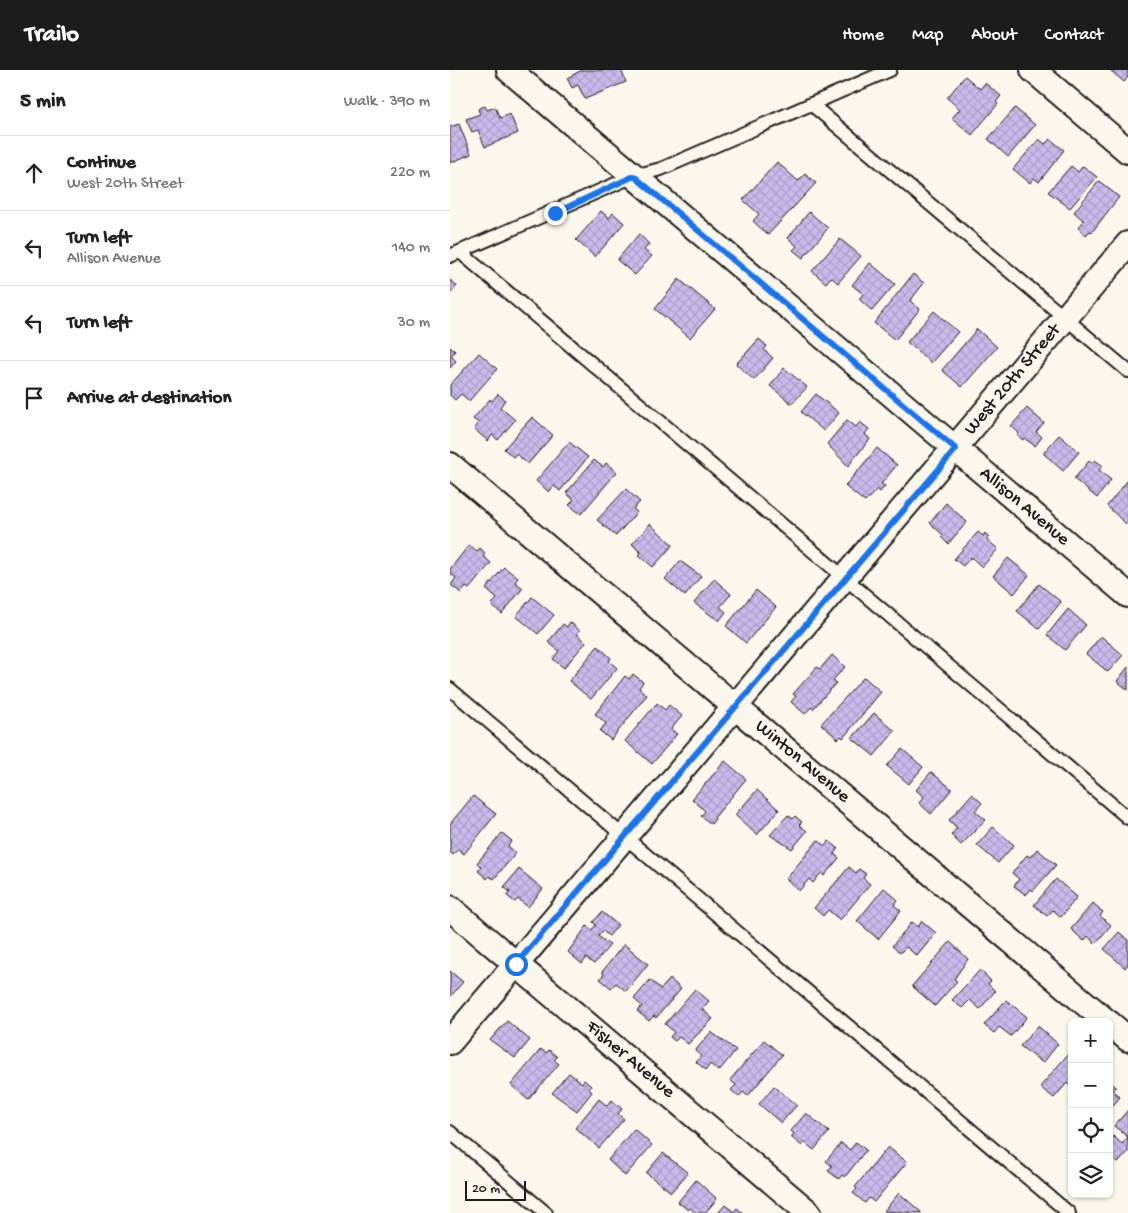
<!DOCTYPE html>
<meta charset="utf-8">
<style>
body{margin:0;font-family:"Gochi Hand",sans-serif;background:#f6f6f6;color:#222}
.controls{position:absolute;right:15px;bottom:15px;display:grid;overflow:hidden;border-radius:8px;box-shadow:0 1px 4px #0004}
.controls button{width:45px;height:45px;display:grid;place-items:center;padding:0;border:0;border-bottom:1px solid #e0e0e0;background:#fff;color:#222;font:25px sans-serif}
.scale{position:absolute;left:15px;bottom:12px;width:61px;box-sizing:border-box;padding-left:5px;border:2px solid #1c1c1c;border-top:0;font-size:14px;line-height:18px;white-space:nowrap;color:#1c1c1c;-webkit-text-stroke:4px #fbf7ec;paint-order:stroke}
.stop{position:absolute;width:15px;height:15px;margin:-11px;border:4px solid #1a73e8;border-radius:50%;background:#fff}
.stop.end{background:#1a73e8;border-color:#fff;box-shadow:0 1px 5px #0008}
.list{margin:0;padding:0;list-style:none}
h2{display:flex;justify-content:space-between;align-items:center;height:65px;margin:0;padding:0 20px;font-size:21px}
h2 small{font-size:16px;font-weight:400;color:#767676}
.list li{display:grid;grid-template-columns:32px 1fr auto;gap:15px;align-items:center;box-sizing:border-box;height:75px;padding:0 20px;border-top:1px solid #e0e0e0}
.list b{display:block;font-size:19px;white-space:nowrap}
.list p{margin:0;font-size:16px;white-space:nowrap;color:#767676}
.list em{font-size:16px;font-style:normal;color:#767676}
.icon{flex:none;width:28px;height:28px;fill:none;stroke:currentColor;stroke-width:2;stroke-linecap:round;stroke-linejoin:round}
.map{position:relative;flex:none;width:678px;height:1143px;overflow:hidden}
header{display:flex;align-items:center;gap:30px;box-sizing:border-box;height:70px;padding:0 25px;background:#1c1c1c;color:#fff}
header strong{font-size:24px}
nav{display:flex;gap:28px;margin-inline-start:auto;font-size:18px}
main{display:flex}
aside{flex:1;background:#fff}
.map>svg:first-child{display:block}
.building{fill:url(#building-cross-hatch);stroke:#1c1c1c}
.lines{fill:none;stroke-linecap:round;stroke-linejoin:round}
.lane-casing{stroke:#1c1c1c;stroke-width:16}
.street-casing{stroke:#1c1c1c;stroke-width:28}
.lane{stroke:#fbf7ec;stroke-width:12}
.street{stroke:#fbf7ec;stroke-width:24}
.route{stroke:#1a73e8;stroke-width:6}
.labels{text-anchor:middle;dominant-baseline:central;stroke-width:4;stroke-linejoin:round;paint-order:stroke}
.street-label{font-size:19px;fill:#1c1c1c;stroke:#fbf7ec}
</style>
<header>
<strong>Trailo</strong>
<nav><a>Home</a><a>Map</a><a>About</a><a>Contact</a></nav>
</header>
<main>
<aside>
<h2>5 min<small>Walk · 390 m</small></h2>
<ul class="list">
<li><svg class="icon" aria-label="ahead" viewBox="0 0 24 24"><path d="M12 20V5M6 11l6-6 6 6"/></svg><div><b>Continue</b><p>West 20th Street</p></div><em>220 m</em></li>
<li><svg class="icon" aria-label="left" viewBox="0 0 24 24"><path d="M17 20v-9H6M10 6l-5 5 5 5"/></svg><div><b>Turn left</b><p>Allison Avenue</p></div><em>140 m</em></li>
<li><svg class="icon" aria-label="left" viewBox="0 0 24 24"><path d="M17 20v-9H6M10 6l-5 5 5 5"/></svg><div><b>Turn left</b></div><em>30 m</em></li>
<li><svg class="icon" aria-label="arrive" viewBox="0 0 24 24"><path d="M6 21V4h12l-3 4 3 4H6"/></svg><div><b>Arrive at destination</b></div></li>
</ul>
</aside>
<div class="map">
<svg width="678" height="1143" viewBox="0 0 678 1143">
<defs>
<pattern id="building-cross-hatch" width="8" height="8" patternUnits="userSpaceOnUse" patternTransform="scale(1.25)"><rect width="8" height="8" fill="#c9baeb"/><path d="M0 0l8 8M0 8l8-8" fill="none" stroke="#ac9fc9"/></pattern>
</defs>
<rect width="100%" height="100%" fill="#fbf7ec"/>
<filter id="ink" filterUnits="userSpaceOnUse"><feTurbulence type="fractalNoise" baseFrequency=".02" numOctaves="2"/><feDisplacementMap in="SourceGraphic" scale="10" xChannelSelector="R" yChannelSelector="G"/><feConvolveMatrix kernelMatrix="1 2 1 2 8 2 1 2 1" color-interpolation-filters="sRGB"/></filter>
<g filter="url(#ink)">
<g class="building">
<polygon points="132,0 171,0 176,12 135,29 128,15 122,18 117,8"/>
<polygon points="660,0 678,0 678,7 674,12"/>
<polygon points="515,6 530,19 535,13 551,26 546,32 548,34 522,65 502,48 510,39 497,28"/>
<polygon points="35,36 37,40 45,37 50,48 60,44 68,63 35,77 28,60 22,62 16,49 30,44 28,39"/>
<polygon points="565,38 585,55 558,87 538,69"/>
<polygon points="9,54 21,84 0,93 0,57"/>
<polygon points="589,69 595,74 600,69 614,80 589,112 584,108 580,113 563,99"/>
<polygon points="327,92 348,111 355,104 366,113 318,165 303,151 309,144 293,130"/>
<polygon points="621,96 628,102 633,96 647,107 620,138 598,122"/>
<polygon points="649,111 669,127 642,162 640,161 636,165 628,158 634,151 624,142"/>
<polygon points="151,141 159,148 163,143 174,153 145,187 126,170"/>
<polygon points="359,142 378,158 353,188 343,180 347,176 338,168"/>
<polygon points="189,164 199,174 194,180 202,186 185,205 167,190"/>
<polygon points="390,169 411,186 388,213 381,207 376,213 362,201"/>
<polygon points="420,193 445,214 422,241 409,229 413,224 402,215"/>
<polygon points="463,204 474,213 460,231 470,239 445,270 424,253"/>
<polygon points="229,209 265,239 240,268 205,239"/>
<polygon points="0,210 7,216 0,224"/>
<polygon points="484,241 508,262 481,293 457,272"/>
<polygon points="527,259 547,277 512,317 492,300"/>
<polygon points="309,269 317,276 314,280 323,288 304,310 286,294"/>
<polygon points="0,277 5,281 1,286 6,291 0,298"/>
<polygon points="29,283 47,299 19,331 11,324 5,330 0,325 0,315"/>
<polygon points="334,298 357,317 342,334 320,316"/>
<polygon points="48,324 55,330 50,337 65,350 48,370 42,365 38,371 24,359 29,353 23,349 40,329 42,331"/>
<polygon points="366,324 389,343 374,361 351,342"/>
<polygon points="577,338 594,353 586,362 592,367 585,376 574,368 573,370 567,365 569,363 561,356"/>
<polygon points="82,347 103,365 78,394 66,384 63,387 54,379"/>
<polygon points="397,350 406,357 410,352 419,359 415,364 420,369 398,396 377,374"/>
<polygon points="609,365 629,382 613,401 593,383"/>
<polygon points="119,372 138,387 110,421 104,416 99,422 86,411"/>
<polygon points="427,378 447,395 431,414 435,416 430,422 427,419 415,432 395,416"/>
<polygon points="144,390 153,397 156,393 167,402 131,444 119,435 124,430 116,423"/>
<polygon points="645,390 653,396 649,400 661,410 647,428 624,409 639,391 642,393"/>
<polygon points="678,410 678,451 676,454 657,436"/>
<polygon points="176,419 190,432 183,439 187,442 166,466 147,450"/>
<polygon points="496,433 517,452 498,474 491,467 493,465 480,453"/>
<polygon points="200,454 223,475 203,497 189,485 191,483 182,474"/>
<polygon points="528,462 533,466 535,463 539,467 536,469 548,479 532,497 521,487 513,496 504,489"/>
<polygon points="19,475 27,481 30,478 35,483 33,486 41,493 19,519 16,517 11,523 1,515 6,508 0,503 0,499"/>
<polygon points="558,488 579,505 564,524 543,506"/>
<polygon points="230,491 251,506 235,526 215,509"/>
<polygon points="54,497 68,508 65,512 73,518 52,544 41,535 47,529 36,519"/>
<polygon points="264,509 281,524 270,537 276,542 269,551 244,533"/>
<polygon points="589,514 611,532 589,559 567,541"/>
<polygon points="306,520 326,537 296,573 276,556"/>
<polygon points="82,527 104,545 88,564 66,546"/>
<polygon points="618,539 636,555 615,580 597,565"/>
<polygon points="120,552 130,561 127,564 136,572 114,598 103,589 109,581 98,572 113,554 117,557"/>
<polygon points="651,566 673,585 658,602 636,584"/>
<polygon points="148,576 161,588 159,591 167,598 141,629 119,611"/>
<polygon points="382,585 395,597 383,610 386,613 363,639 361,637 355,644 341,632 346,626 343,624 367,597 370,599"/>
<polygon points="678,597 678,620 667,611"/>
<polygon points="183,604 193,612 189,618 197,625 161,670 150,661 156,653 145,644 175,606 179,609"/>
<polygon points="414,607 431,622 393,668 391,666 388,669 371,654"/>
<polygon points="207,633 215,640 219,635 232,646 221,659 227,664 202,694 175,671"/>
<polygon points="424,643 445,661 424,686 402,668"/>
<polygon points="452,679 473,697 459,714 437,696"/>
<polygon points="275,691 296,709 264,748 265,749 261,754 251,746 255,741 242,729"/>
<polygon points="481,702 502,719 481,744 469,733 474,727 466,720"/>
<polygon points="307,720 329,740 307,765 285,745"/>
<polygon points="522,724 532,733 525,741 536,750 511,775 501,765 507,758 499,750"/>
<polygon points="23,726 46,744 14,784 8,779 3,785 0,782 0,754"/>
<polygon points="338,745 343,749 345,746 352,752 349,755 357,761 342,779 320,765"/>
<polygon points="543,757 564,775 548,793 527,775"/>
<polygon points="52,763 62,771 58,776 66,783 44,809 39,806 37,809 28,801 31,797 27,793"/>
<polygon points="368,770 375,776 379,771 388,778 384,784 389,788 374,806 371,803 363,813 359,809 349,821 336,809"/>
<polygon points="587,779 606,795 583,821 581,819 576,825 564,816 569,809 562,803 577,785 580,787"/>
<polygon points="399,797 406,803 409,799 416,804 413,808 420,814 390,850 378,840 373,846 364,838"/>
<polygon points="69,799 93,819 78,837 68,829 65,832 57,826 60,822 54,817"/>
<polygon points="606,809 627,827 611,847 603,840 597,846 584,835"/>
<polygon points="434,818 448,830 444,835 451,841 428,869 407,851"/>
<polygon points="643,833 653,842 650,846 661,855 645,874 638,866 634,871 621,859"/>
<polygon points="152,842 168,855 159,866 153,861 148,866 160,875 144,894 136,888 132,894 118,882 137,856 142,860 146,855 143,852"/>
<polygon points="472,851 486,863 467,886 456,877 450,883 442,876 462,852 468,857"/>
<polygon points="669,862 678,870 678,894 675,898 654,879"/>
<polygon points="500,872 518,889 504,909 507,911 485,936 462,916"/>
<polygon points="174,874 198,894 176,921 166,913 161,918 150,909 154,904 152,902"/>
<polygon points="530,900 541,911 538,914 545,921 530,939 520,930 512,938 502,930"/>
<polygon points="0,901 13,912 0,927"/>
<polygon points="220,909 231,919 206,948 204,946 199,951 187,941 192,936 184,929 200,910 211,919"/>
<polygon points="245,919 259,931 252,939 263,949 238,974 229,967 225,971 220,967 224,962 215,954"/>
<polygon points="556,930 577,947 561,966 549,957 544,963 534,955"/>
<polygon points="57,951 80,970 65,988 40,970"/>
<polygon points="588,956 608,974 593,993 570,976"/>
<polygon points="261,962 286,980 269,1001 260,994 256,1000 246,992 251,986 245,981"/>
<polygon points="314,970 332,985 298,1026 293,1022 289,1027 281,1020 286,1015 280,1010"/>
<polygon points="91,979 96,983 99,980 107,987 104,990 109,994 78,1030 61,1015"/>
<polygon points="619,983 622,985 622,1018 617,1013 604,1028 590,1017"/>
<polygon points="119,1003 132,1013 134,1010 141,1016 139,1019 142,1022 127,1041 102,1023"/>
<polygon points="659,1011 666,1017 662,1020 670,1027 659,1040"/>
<polygon points="324,1016 347,1035 331,1053 309,1034"/>
<polygon points="149,1029 157,1036 162,1030 172,1039 168,1044 174,1049 149,1078 125,1058"/>
<polygon points="678,1040 678,1082 668,1093 659,1086 659,1070 663,1066 672,1074 678,1067 664,1056"/>
<polygon points="356,1043 379,1062 364,1080 354,1072 352,1076 341,1067 344,1064 341,1061"/>
<polygon points="184,1059 202,1075 175,1106 158,1090"/>
<polygon points="406,1072 416,1080 395,1107 392,1105 389,1109 378,1101 382,1096 376,1091 391,1073 400,1080"/>
<polygon points="438,1077 457,1092 424,1132 419,1128 415,1133 403,1123 407,1119 405,1117"/>
<polygon points="213,1083 238,1103 221,1122 196,1103"/>
<polygon points="246,1110 267,1129 255,1143 246,1143 240,1138 238,1140 228,1132"/>
<polygon points="449,1123 471,1142 471,1143 434,1141"/>
<polygon points="275,1135 284,1142 287,1138 293,1143 268,1143"/>
</g>
<g class="lines">
<defs>
<g id="lane">
<polyline points="361,34 678,301"/>
<polyline points="10,182 678,748"/>
<polyline points="0,186 184,106 211,99 440,0"/>
<polyline points="0,619 619,1143"/>
<polyline points="0,1062 96,1143"/>
</g>
<g id="street">
<polyline points="59,0 678,525"/>
<polyline points="583,0 678,81"/>
<polyline points="0,395 657,952"/>
<polyline points="0,838 359,1143"/>
<polyline points="659,953 678,969"/>
<polyline points="0,972 678,174"/>
</g>
</defs>
<use href="#lane" class="lane-casing"/>
<use href="#street" class="street-casing"/>
<use href="#lane" class="lane"/>
<use href="#street" class="street"/>
</g>
</g>
<g class="lines" filter="url(#ink)">
<polyline class="route" points="66,894 506,379 184,106 105,143"/>
</g>
<g class="labels">
<g class="street-label">
<text transform="translate(563 310) rotate(-50)">West 20th Street</text>
<text transform="translate(574 437) rotate(40)">Allison Avenue</text>
<text transform="translate(352 692) rotate(40)">Winton Avenue</text>
<text transform="translate(180 990) rotate(40)">Fisher Avenue</text>
</g>
</g>
</svg>
<div class="controls">
<button>+</button>
<button>−</button>
<button><svg class="icon" aria-label="locate" viewBox="0 0 24 24"><circle cx="12" cy="12" r="6"/><path d="M12 2v4M12 18v4M2 12h4M18 12h4"/></svg></button>
<button><svg class="icon" aria-label="layers" viewBox="0 0 24 24"><path d="M12 4l9 5-9 5-9-5zM3 14l9 5 9-5"/></svg></button>
</div>
<div class="scale">20 m</div>
<div class="stop" style="left:66px;top:894px"></div>
<div class="stop end" style="left:105px;top:143px"></div>
</div>
</main>
